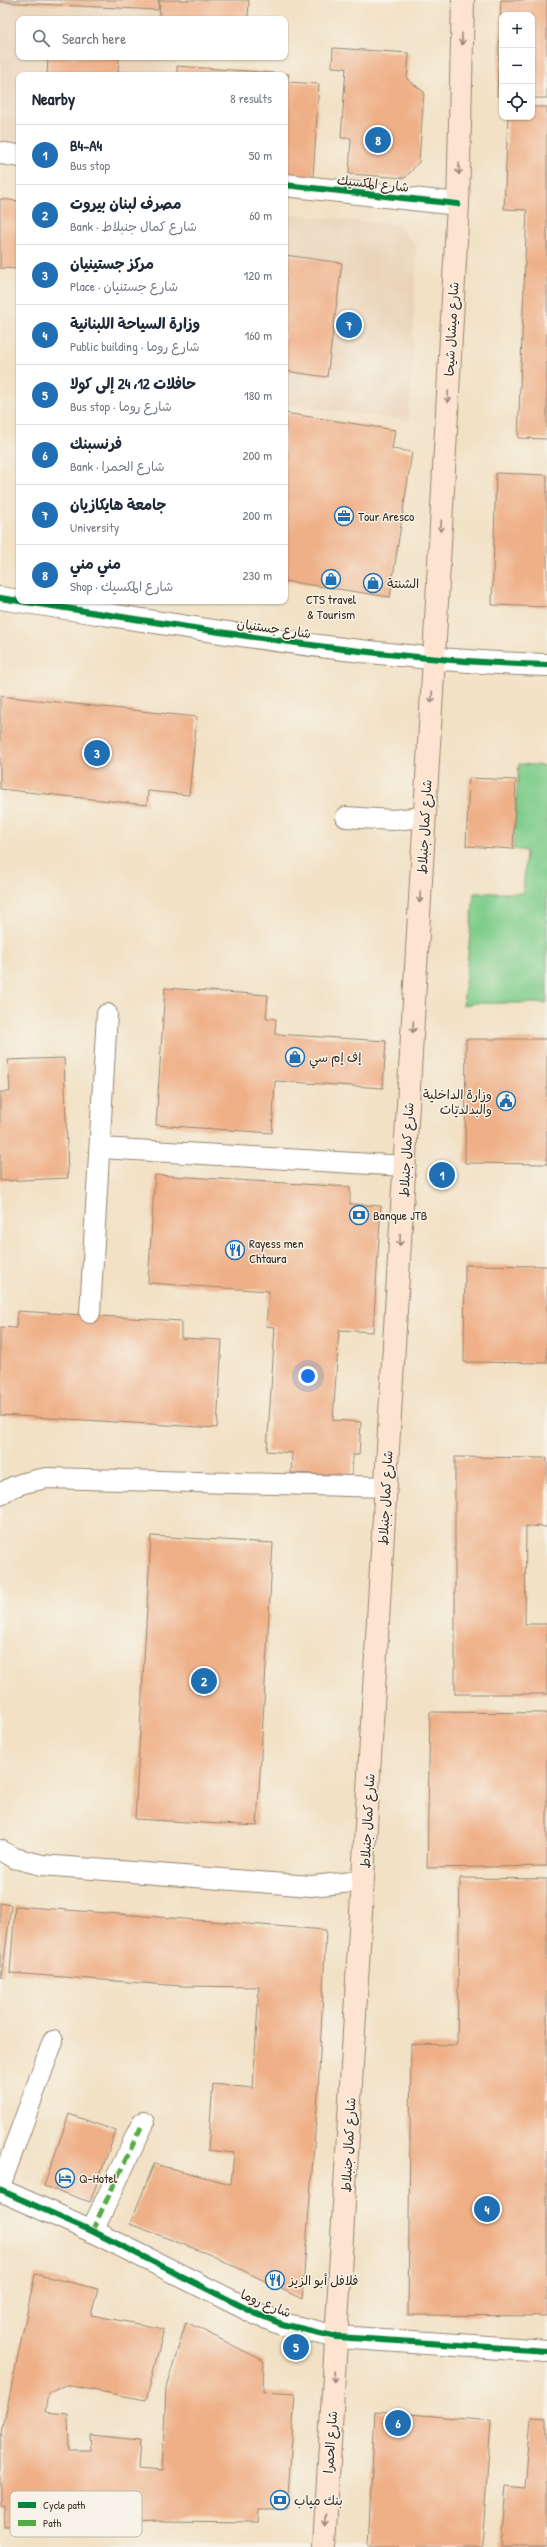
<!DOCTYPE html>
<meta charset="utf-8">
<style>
body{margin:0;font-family:"Patrick Hand","Playpen Sans Arabic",sans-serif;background:#f6f6f7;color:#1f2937}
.controls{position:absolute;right:12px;top:12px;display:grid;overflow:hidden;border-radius:8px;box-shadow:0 1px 3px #0004}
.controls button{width:36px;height:36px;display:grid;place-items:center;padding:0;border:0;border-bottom:1px solid #e0e1e3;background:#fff;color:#1f2937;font:20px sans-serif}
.you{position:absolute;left:308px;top:1376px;width:14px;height:14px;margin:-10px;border:3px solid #fff;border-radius:50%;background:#1a73e8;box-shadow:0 0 0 6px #1a73e833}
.badge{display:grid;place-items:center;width:26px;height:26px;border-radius:50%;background:#1f6fb2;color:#fff;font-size:13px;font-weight:700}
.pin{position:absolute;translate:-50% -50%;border:2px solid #fff;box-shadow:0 1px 4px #0006}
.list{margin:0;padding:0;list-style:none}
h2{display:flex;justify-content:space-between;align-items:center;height:52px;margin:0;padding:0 16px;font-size:17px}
h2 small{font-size:13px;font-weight:400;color:#747a83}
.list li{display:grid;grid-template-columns:26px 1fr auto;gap:12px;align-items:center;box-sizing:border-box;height:60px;padding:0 16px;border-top:1px solid #e0e1e3}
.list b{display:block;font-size:15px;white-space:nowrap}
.list p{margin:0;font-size:13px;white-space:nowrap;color:#747a83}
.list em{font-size:13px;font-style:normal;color:#747a83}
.icon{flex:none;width:22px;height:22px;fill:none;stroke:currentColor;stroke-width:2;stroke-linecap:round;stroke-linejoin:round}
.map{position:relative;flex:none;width:547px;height:2547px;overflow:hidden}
.search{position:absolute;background:#fff;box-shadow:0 1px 3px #0004;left:16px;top:16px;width:272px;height:44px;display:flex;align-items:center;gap:10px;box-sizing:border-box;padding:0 14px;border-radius:8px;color:#747a83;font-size:15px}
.panel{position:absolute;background:#fff;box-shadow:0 1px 3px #0004;left:16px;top:72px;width:272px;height:532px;border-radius:8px}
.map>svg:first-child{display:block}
.built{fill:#ead3b8}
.green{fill:#80cd8b;stroke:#5e7c54}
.building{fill:#efb088}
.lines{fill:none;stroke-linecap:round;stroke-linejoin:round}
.service-casing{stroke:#968672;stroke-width:22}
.pedestrian-casing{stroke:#968672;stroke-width:24}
.minor-casing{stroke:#968672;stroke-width:24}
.tertiary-casing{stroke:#968672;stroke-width:24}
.secondary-casing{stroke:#968672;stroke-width:24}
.service{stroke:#fff;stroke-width:20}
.pedestrian{stroke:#fff;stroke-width:22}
.minor{stroke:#fff;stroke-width:22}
.tertiary{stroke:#fff;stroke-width:22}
.secondary{stroke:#fde4d1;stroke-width:22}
.quiet{stroke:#55ab43;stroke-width:5;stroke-dasharray:10 5;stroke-linecap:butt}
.cycleway-casing{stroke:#f7f3e8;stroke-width:8}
.cycleway{stroke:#00873e;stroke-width:6}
.oneway{stroke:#9c8778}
.labels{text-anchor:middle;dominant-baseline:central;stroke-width:3;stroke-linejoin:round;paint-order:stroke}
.street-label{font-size:13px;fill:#3b2a1e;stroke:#f7f3e8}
.poi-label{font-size:13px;fill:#3b2a1e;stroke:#f7f3e8;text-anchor:start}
.key{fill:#f7f3e8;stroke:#bfb7ab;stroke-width:1}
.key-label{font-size:11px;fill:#3b2a1e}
</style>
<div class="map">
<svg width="547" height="2547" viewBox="0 0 547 2547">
<rect width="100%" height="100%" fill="#f7f3e8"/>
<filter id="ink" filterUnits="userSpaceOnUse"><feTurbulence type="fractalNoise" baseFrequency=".025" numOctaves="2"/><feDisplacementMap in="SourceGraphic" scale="8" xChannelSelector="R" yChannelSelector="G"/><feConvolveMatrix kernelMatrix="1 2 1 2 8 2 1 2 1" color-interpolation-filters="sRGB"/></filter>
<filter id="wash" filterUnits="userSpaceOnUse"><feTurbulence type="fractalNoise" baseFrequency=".012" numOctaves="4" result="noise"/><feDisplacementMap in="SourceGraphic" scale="16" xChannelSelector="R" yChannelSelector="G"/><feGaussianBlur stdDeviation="0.9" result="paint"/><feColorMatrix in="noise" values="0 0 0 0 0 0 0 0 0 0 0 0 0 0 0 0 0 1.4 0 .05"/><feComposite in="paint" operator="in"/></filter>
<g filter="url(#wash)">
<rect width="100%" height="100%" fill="#f2e1c5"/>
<g class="built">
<polygon points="0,0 249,0 248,19 19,19 19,57 177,57 176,75 19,75 19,146 0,144"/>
<polygon points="285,214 398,225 417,247 409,421 285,404"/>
</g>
<polygon class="green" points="519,764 547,766 547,1003 475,1003 463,1005 474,893 523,893 526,851 513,849"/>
<g id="blocks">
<g class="building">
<polygon points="0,0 159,0 158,10 0,2"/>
<polygon points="160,0 249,0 248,19 159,17"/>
<polygon points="501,0 547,0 547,98 532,98 532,15 502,15 502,97 497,96"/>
<polygon points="333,48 409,53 407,79 424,92 419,162 405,178 349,174 351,138 341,138 346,68 332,67"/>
<polygon points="48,57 119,57 118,73 128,75 47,75"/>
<polygon points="177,66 289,74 287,82 319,84 313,178 285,176 285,75 177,75"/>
<polygon points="532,107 547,107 547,439 518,438 527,210 504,209 508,117 532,117"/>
<polygon points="0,199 19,201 19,269 0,268"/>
<polygon points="285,255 342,263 327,377 285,371"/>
<polygon points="285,413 395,430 392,449 412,452 390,597 285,581"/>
<polygon points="496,473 547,475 547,607 492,605"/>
<polygon points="0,696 197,717 189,795 148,791 147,805 0,789"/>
<polygon points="469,778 516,780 513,849 466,846"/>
<polygon points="165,988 268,995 266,1018 276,1019 275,1034 386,1041 383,1088 275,1081 272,1133 156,1125"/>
<polygon points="466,1039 547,1039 547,1164 465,1163"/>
<polygon points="64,1058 68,1178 0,1181 0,1092 10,1092 8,1060"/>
<polygon points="155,1175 350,1187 350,1204 381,1206 373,1332 339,1330 333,1420 361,1422 359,1455 353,1455 352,1476 291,1473 292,1453 267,1451 275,1327 266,1326 269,1291 148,1283"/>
<polygon points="465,1265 547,1266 547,1363 464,1362"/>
<polygon points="17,1311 181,1321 181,1338 222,1340 217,1428 0,1415 0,1327 16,1328"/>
<polygon points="455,1457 547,1458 547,1527 526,1526 525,1624 547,1624 547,1694 455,1694"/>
<polygon points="151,1536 273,1543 257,1826 135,1819"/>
<polygon points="430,1712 547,1713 547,1866 427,1868"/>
<polygon points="460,1878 547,1879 547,2316 408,2315 411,2044 457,2045"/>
<polygon points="0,1903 11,1905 2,1977 0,1977"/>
<polygon points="15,1906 326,1930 318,2094 302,2299 211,2255 130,2224 154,2164 231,2184 234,2153 208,2150 213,2084 253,2088 259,1987 182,1986 10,1973"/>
<polygon points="69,2114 116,2131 90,2202 44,2186"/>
<polygon points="35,2274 98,2289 91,2315 164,2329 146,2400 66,2385 48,2394 45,2412 68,2414 69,2450 91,2450 90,2435 140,2440 138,2469 162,2471 166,2388 186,2322 264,2361 263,2392 295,2394 287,2510 258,2510 257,2522 159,2521 5,2527 4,2507 0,2507 0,2442"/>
<polygon points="375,2411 491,2421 482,2547 368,2547"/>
<polygon points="531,2417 547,2418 547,2547 501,2547 506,2486 525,2488"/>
</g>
</g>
</g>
<g filter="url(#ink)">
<use href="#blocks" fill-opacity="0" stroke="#968672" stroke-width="1"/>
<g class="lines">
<defs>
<g id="service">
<polyline points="346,817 392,820 425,817"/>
<polyline points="101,1148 405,1166"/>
<polyline points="90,1313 107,1014"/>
<path d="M 0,1495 C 13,1484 31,1481 47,1478 L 386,1487"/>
<polyline points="0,1850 14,1858 42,1865 311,1886 363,1881"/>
<polyline points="0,2186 53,2041"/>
</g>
<polyline id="pedestrian" points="92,2231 143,2123"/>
<g id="minor">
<polyline points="0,153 19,156"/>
<polyline points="285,185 458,204"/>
<path d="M 0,598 C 181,625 364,660 547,665"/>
</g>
<polyline id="tertiary" points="0,2190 92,2231 257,2314 282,2324 337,2337 547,2351"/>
<polyline id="secondary" points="324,2547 434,658 458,204 463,0"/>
</defs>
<use href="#service" class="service-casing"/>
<use href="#pedestrian" class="pedestrian-casing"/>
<use href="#minor" class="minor-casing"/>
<use href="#tertiary" class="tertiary-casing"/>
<use href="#secondary" class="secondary-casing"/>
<use href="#service" class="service"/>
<use href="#pedestrian" class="pedestrian"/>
<use href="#minor" class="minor"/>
<use href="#tertiary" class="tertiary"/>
<use href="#secondary" class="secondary"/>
<polyline class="quiet" points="92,2231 143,2123"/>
<defs>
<g id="cycleway">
<polyline points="285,185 458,204"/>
<path d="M 0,598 C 181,625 364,660 547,665"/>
<polyline points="0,2190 92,2231 257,2314 282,2324 337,2337 547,2351"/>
</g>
</defs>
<use href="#cycleway" class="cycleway-casing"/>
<use href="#cycleway" class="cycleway"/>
</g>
<defs><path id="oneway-shaft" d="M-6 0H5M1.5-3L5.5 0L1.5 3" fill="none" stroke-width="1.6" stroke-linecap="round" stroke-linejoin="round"/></defs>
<g class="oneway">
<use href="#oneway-shaft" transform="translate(462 39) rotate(91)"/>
<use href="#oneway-shaft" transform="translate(459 169) rotate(91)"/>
<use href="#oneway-shaft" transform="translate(448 397) rotate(93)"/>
<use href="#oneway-shaft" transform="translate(441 526) rotate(93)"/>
<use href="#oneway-shaft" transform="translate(432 697) rotate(93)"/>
<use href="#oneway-shaft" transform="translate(420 897) rotate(93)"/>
<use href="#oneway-shaft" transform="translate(413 1027) rotate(93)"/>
<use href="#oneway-shaft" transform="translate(400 1240) rotate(93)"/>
<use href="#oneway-shaft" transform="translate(334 2376) rotate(93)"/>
<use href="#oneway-shaft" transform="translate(325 2520) rotate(94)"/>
</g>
</g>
<defs>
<symbol id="office-ring" viewBox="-11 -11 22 22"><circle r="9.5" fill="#f7f3e8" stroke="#1f6fb2" stroke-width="1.5"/><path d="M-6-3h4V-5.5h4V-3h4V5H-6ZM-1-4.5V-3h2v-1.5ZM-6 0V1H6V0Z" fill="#1f6fb2"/></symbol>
<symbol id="shop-ring" viewBox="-11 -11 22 22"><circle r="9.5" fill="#f7f3e8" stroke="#1f6fb2" stroke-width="1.5"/><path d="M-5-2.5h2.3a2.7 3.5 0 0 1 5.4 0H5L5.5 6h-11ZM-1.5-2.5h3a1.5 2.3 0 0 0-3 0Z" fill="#1f6fb2"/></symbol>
<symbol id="civic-ring" viewBox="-11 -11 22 22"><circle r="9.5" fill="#f7f3e8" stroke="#1f6fb2" stroke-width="1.5"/><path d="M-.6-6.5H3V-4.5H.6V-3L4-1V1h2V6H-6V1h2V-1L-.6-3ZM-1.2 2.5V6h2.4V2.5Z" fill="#1f6fb2"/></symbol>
<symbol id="bank-ring" viewBox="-11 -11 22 22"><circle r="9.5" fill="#f7f3e8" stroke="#1f6fb2" stroke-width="1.5"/><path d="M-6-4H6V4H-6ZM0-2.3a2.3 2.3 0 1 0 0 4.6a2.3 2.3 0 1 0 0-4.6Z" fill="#1f6fb2"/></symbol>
<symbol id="restaurant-ring" viewBox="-11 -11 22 22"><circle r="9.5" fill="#f7f3e8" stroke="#1f6fb2" stroke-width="1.5"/><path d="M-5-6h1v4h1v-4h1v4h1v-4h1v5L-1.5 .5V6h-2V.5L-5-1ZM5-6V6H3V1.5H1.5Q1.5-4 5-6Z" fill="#1f6fb2"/></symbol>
<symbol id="hotel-ring" viewBox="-11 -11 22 22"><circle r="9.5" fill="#f7f3e8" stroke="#1f6fb2" stroke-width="1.5"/><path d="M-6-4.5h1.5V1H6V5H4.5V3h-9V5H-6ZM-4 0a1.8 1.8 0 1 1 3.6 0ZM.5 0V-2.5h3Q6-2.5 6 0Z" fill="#1f6fb2"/></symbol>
</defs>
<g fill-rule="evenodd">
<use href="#office-ring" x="333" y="505" width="22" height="22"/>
<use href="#shop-ring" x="320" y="568" width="22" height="22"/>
<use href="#shop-ring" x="362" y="572" width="22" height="22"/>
<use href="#shop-ring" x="284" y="1046" width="22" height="22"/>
<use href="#civic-ring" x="495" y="1090" width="22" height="22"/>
<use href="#bank-ring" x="348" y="1204" width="22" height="22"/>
<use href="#restaurant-ring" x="224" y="1239" width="22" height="22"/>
<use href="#hotel-ring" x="54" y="2167" width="22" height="22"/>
<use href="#restaurant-ring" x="264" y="2269" width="22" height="22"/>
<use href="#bank-ring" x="269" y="2489" width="22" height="22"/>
</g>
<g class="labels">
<g class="street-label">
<text transform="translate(373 183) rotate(6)">شارع المكسيك</text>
<text transform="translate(451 329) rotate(-87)">شارع ميشال شيحا</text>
<text transform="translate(274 628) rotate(8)">شارع جستنيان</text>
<text transform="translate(424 827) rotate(-87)">شارع كمال جنبلاط</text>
<text transform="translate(406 1150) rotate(-87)">شارع كمال جنبلاط</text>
<text transform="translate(385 1498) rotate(-87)">شارع كمال جنبلاط</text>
<text transform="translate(367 1821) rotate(-87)">شارع كمال جنبلاط</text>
<text transform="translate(348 2145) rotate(-87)">شارع كمال جنبلاط</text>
<text transform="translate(266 2303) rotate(22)">شارع روما</text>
<text transform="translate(330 2442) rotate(-86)">شارع الحمرا</text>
</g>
<g class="poi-label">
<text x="358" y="516">Tour Aresco</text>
<text x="387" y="583">الشنتة</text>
<text x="331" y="599" text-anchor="middle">CTS travel<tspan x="331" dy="15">&amp; Tourism</tspan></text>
<text x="309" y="1057">إف إم سي</text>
<text x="492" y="1094" text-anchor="end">وزارة الداخلية<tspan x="492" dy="15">والبدلديّات</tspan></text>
<text x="373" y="1215">Banque JTB</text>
<text x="249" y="1243">Rayess men<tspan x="249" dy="15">Chtaura</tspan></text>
<text x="79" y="2178">Q-Hotel</text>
<text x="289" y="2280">فلافل أبو الزيز</text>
<text x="294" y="2500">بنك مياب</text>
</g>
</g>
<rect x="10" y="2491" width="132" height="46" rx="6" class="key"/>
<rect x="18" y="2502" width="18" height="6" fill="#00873e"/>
<rect x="18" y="2520" width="18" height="6" fill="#55ab43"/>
<g class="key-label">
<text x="43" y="2509">Cycle path</text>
<text x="43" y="2527">Path</text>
</g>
</svg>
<div class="controls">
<button>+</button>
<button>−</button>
<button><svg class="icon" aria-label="locate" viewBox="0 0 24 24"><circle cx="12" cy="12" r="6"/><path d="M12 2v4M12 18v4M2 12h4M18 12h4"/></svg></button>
</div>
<div class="you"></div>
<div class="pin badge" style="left:442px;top:1175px">1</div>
<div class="pin badge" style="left:204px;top:1681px">2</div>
<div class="pin badge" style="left:97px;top:753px">3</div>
<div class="pin badge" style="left:487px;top:2209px">4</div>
<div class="pin badge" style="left:296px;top:2347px">5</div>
<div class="pin badge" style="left:398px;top:2423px">6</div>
<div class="pin badge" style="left:349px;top:325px">7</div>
<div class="pin badge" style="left:378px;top:140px">8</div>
<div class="search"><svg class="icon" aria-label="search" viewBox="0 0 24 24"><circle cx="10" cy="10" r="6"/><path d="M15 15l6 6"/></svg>Search here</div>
<section class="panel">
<h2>Nearby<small>8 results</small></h2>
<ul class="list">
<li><span class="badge">1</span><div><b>B4-A4</b><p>Bus stop</p></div><em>50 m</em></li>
<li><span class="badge">2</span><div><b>مصرف لبنان بيروت</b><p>Bank · شارع كمال جنبلاط</p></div><em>60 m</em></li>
<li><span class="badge">3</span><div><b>مركز جستينيان</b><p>Place · شارع جستنيان</p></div><em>120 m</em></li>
<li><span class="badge">4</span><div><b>وزارة السياحة اللبنانية</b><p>Public building · شارع روما</p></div><em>160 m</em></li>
<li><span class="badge">5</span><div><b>حافلات 12، 24 إلى كولا</b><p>Bus stop · شارع روما</p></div><em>180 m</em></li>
<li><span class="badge">6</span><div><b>فرنسبنك</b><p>Bank · شارع الحمرا</p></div><em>200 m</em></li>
<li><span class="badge">7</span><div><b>جامعة هايكازيان</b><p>University</p></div><em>200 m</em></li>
<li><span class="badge">8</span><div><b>مني مني</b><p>Shop · شارع المكسيك</p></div><em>230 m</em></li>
</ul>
</section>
</div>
